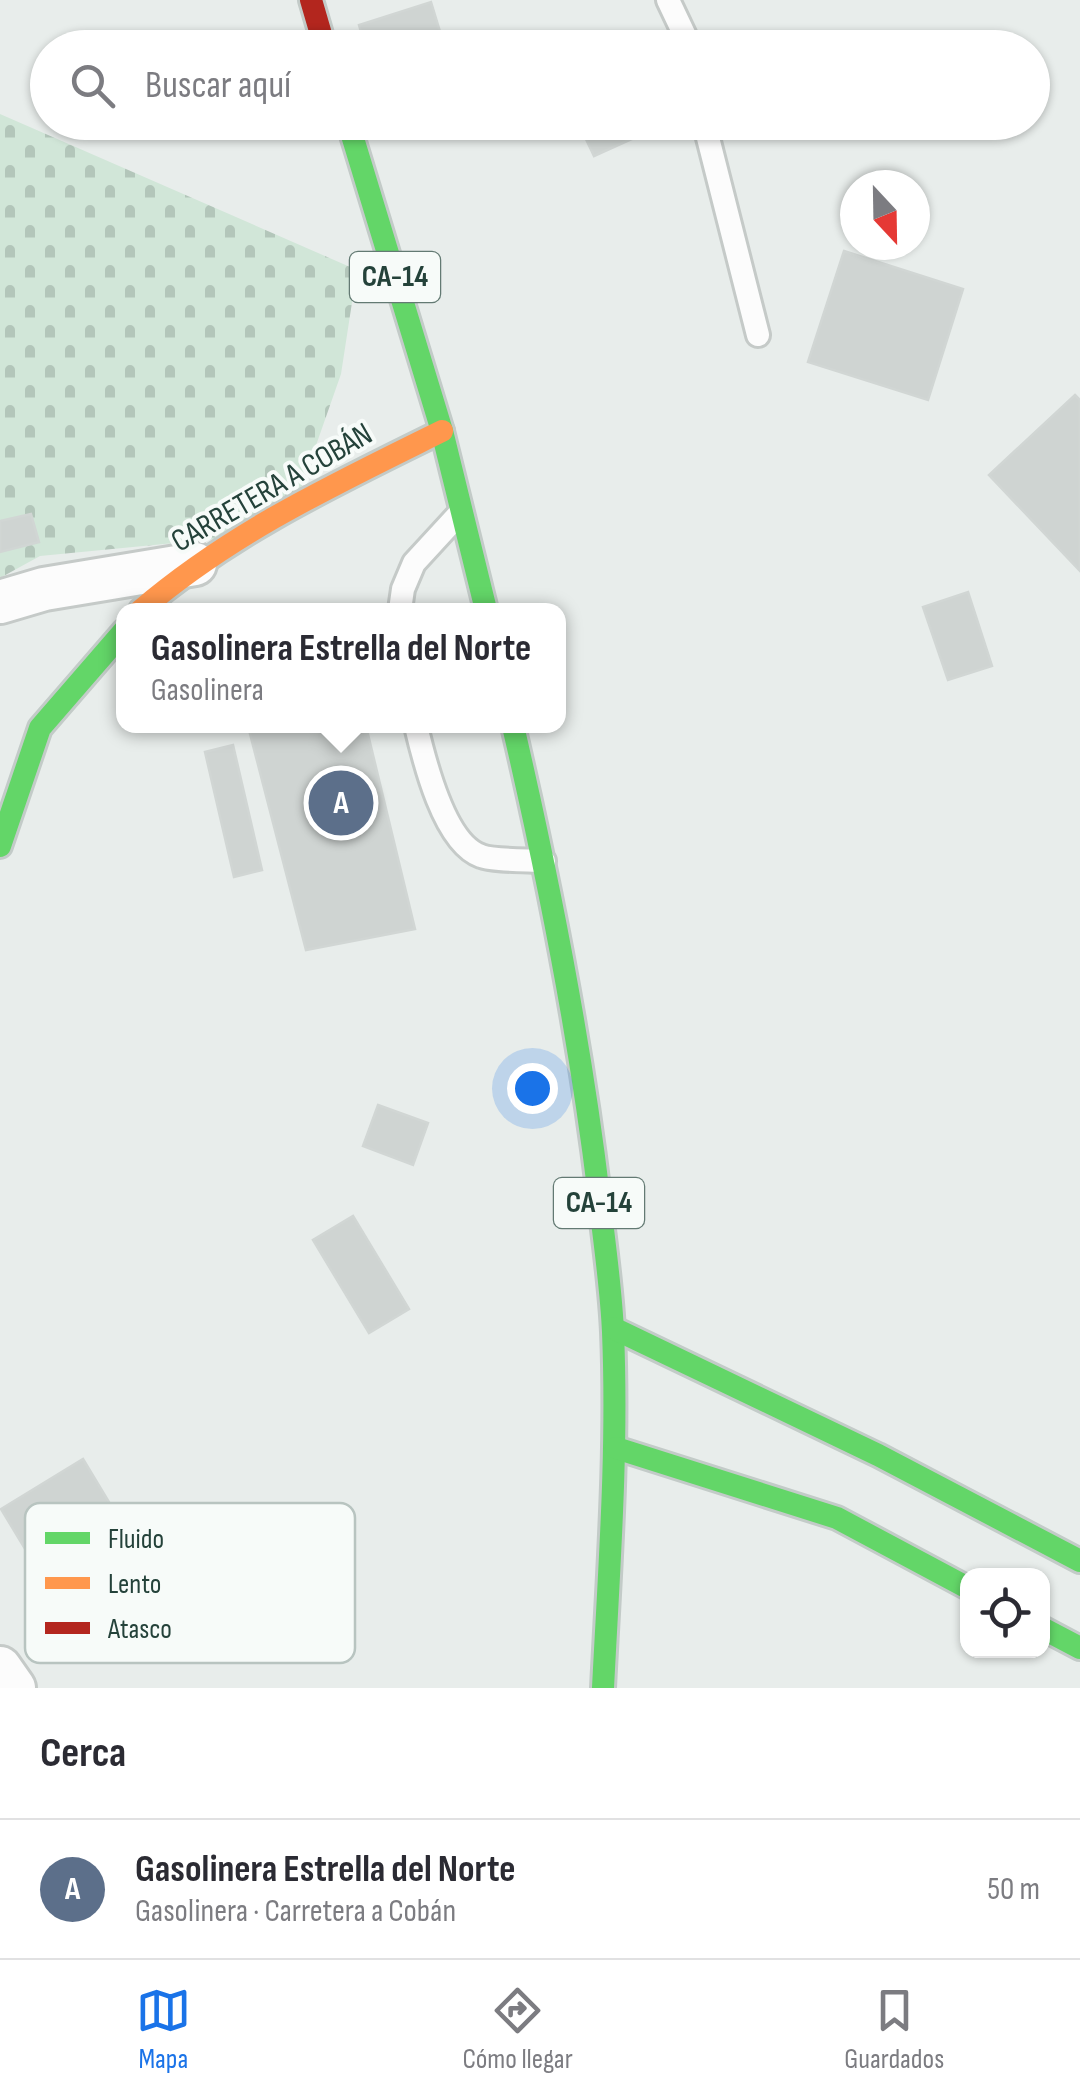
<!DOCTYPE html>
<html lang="es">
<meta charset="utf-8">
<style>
body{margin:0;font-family:"Sofia Sans Condensed",sans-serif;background:#f2f2f3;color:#2b2b33}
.controls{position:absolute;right:30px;bottom:30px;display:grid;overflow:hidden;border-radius:20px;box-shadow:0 2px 8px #0004}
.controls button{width:90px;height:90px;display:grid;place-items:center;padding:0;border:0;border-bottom:2px solid #e1e1e2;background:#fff;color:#2b2b33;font:50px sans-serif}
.compass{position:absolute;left:840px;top:170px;width:90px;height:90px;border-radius:50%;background:#fff;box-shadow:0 2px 8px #0004;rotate:158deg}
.you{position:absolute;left:532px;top:1088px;width:35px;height:35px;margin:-25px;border:8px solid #fff;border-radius:50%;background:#1a73e8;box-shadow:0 0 0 15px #1a73e833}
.badge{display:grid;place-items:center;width:65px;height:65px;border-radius:50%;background:#1a73e8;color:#fff;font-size:32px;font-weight:700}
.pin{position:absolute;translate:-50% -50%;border:5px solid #fff;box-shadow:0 2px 10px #0006}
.popup{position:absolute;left:116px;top:603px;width:450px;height:130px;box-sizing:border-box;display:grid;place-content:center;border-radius:20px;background:#fff;filter:drop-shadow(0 2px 8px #0005);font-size:32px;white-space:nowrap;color:#7c7c81}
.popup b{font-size:38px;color:#2b2b33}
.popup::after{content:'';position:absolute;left:50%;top:100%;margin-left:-20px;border:20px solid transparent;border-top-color:#fff}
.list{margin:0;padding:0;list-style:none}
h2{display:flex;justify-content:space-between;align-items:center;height:130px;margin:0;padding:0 40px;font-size:42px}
h2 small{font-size:32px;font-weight:400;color:#7c7c81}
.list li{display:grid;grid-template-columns:65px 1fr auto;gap:30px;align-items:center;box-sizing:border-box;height:140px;padding:0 40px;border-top:2px solid #e1e1e2}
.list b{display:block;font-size:38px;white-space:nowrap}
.list p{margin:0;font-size:32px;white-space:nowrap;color:#7c7c81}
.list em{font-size:32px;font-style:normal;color:#7c7c81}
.icon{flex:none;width:55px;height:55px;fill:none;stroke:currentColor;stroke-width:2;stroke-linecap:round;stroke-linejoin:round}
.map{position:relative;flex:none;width:1080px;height:1688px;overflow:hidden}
.search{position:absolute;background:#fff;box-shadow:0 2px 8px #0004;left:30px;right:30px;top:30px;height:110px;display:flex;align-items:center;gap:25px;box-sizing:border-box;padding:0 35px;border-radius:55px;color:#7c7c81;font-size:38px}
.sheet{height:270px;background:#fff}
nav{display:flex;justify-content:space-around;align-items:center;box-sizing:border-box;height:140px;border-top:2px solid #e1e1e2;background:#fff;font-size:28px;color:#7c7c81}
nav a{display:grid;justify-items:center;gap:5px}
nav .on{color:#1a73e8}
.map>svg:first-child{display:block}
.cemetery{fill:url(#cemetery-stones)}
.building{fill:#cfd4d2;stroke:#d1d6d4;stroke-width:2.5}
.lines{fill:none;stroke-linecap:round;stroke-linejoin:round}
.lane-casing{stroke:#c5cac8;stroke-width:28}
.street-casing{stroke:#c5cac8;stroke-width:48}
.fast-casing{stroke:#c3cbc8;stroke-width:28}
.slow-casing{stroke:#c3cbc8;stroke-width:28}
.jam-casing{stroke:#c3cbc8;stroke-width:28}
.lane{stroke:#fcfcfc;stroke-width:22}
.street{stroke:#fcfcfc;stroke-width:42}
.fast{stroke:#63d668;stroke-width:22}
.slow{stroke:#ff974d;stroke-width:22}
.jam{stroke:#b3261e;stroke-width:22}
.labels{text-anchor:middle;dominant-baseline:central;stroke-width:8;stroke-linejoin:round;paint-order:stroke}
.shield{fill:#f7fbf9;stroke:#637a73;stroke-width:2.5}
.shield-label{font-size:30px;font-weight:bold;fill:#24423a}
.street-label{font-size:32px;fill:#24423a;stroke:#f7fbf9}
.key{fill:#f7fbf9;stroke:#b8c4c0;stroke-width:2.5}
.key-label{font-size:28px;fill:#24423a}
</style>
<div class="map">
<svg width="1080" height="1688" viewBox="0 0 1080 1688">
<defs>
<pattern id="cemetery-stones" width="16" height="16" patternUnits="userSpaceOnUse" patternTransform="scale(2.5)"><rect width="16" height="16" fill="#d1e6d8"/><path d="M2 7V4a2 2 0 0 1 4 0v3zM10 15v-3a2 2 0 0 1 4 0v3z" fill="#b3c6ba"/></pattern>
</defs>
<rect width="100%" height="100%" fill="#e8edeb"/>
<polygon class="cemetery" points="0,114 357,270 341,374 300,491 226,538 40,556 0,578"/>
<g class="building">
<polygon points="431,2 445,48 366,48 359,25"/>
<polygon points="578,122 630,122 636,137 594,156"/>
<polygon points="844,251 963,289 928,400 808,362"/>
<polygon points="1075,395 1080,400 1080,571 989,475"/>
<polygon points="31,514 39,542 0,552 0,521"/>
<polygon points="968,592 992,666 948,680 923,607"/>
<polygon points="248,726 366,726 415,929 306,950"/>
<polygon points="233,745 262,870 234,877 205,752"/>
<polygon points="378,1105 428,1123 413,1165 363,1146"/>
<polygon points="353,1216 409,1309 369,1333 313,1240"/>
<polygon points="83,1459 118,1517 36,1567 1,1509"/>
</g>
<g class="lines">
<defs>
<g id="lane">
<polyline points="668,0 686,38 688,48"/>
<polyline points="704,122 758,335"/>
<polyline points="400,610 403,589 414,563 459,514"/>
<path d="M 416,726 C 424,760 444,843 481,856 C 494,861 528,860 544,861"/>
</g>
<g id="street">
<polyline points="0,602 44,589 195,564"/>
<polyline points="0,1668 14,1688"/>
</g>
<g id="fast">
<polyline points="348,122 442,431 486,610"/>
<path d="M 513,726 C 549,881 580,1037 599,1196 C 604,1241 611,1286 613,1332 C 618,1451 609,1569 603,1688"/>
<polyline points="0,846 40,728 124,631"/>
<polyline points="613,1328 878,1455 1080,1561"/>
<polyline points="616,1448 837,1518 968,1588"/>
<polyline points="1042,1628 1080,1648"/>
</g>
<path id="slow" d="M 141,610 C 232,532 335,484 442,431"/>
<polyline id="jam" points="311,0 325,48"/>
</defs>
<use href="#lane" class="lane-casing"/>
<use href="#street" class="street-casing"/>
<use href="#fast" class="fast-casing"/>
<use href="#slow" class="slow-casing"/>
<use href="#jam" class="jam-casing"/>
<use href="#lane" class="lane"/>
<use href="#street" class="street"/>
<use href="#fast" class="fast"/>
<use href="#slow" class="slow"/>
<use href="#jam" class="jam"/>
</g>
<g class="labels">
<g class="shield">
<rect x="350" y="252" width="90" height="50" rx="8"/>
<rect x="554" y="1178" width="90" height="50" rx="8"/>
</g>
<g class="shield-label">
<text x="395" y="277">CA-14</text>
<text x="599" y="1203">CA-14</text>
</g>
<g class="street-label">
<text transform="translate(272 488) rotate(-30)">CARRETERA A COBÁN</text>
</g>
</g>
<rect x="25" y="1503" width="330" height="160" rx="15" class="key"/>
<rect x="45" y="1532" width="45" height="12" fill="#63d668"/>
<rect x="45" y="1577" width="45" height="12" fill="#ff974d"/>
<rect x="45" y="1622" width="45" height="12" fill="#b3261e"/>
<g class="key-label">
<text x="108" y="1548">Fluido</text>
<text x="108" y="1593">Lento</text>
<text x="108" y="1638">Atasco</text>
</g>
</svg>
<div class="controls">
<button><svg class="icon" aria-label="locate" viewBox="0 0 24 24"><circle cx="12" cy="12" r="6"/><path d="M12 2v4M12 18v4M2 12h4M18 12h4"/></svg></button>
</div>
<svg class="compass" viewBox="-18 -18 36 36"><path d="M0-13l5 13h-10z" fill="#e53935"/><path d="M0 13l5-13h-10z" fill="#7c7c81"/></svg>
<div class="you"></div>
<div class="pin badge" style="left:341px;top:803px;background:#5c6f8a">A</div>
<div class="popup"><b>Gasolinera Estrella del Norte</b>Gasolinera</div>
<div class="search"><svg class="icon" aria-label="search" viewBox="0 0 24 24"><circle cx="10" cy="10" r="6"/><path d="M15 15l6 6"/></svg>Buscar aquí</div>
</div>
<section class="sheet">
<h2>Cerca<small></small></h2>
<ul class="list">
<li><span class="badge" style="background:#5c6f8a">A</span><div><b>Gasolinera Estrella del Norte</b><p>Gasolinera · Carretera a Cobán</p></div><em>50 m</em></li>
</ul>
</section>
<nav>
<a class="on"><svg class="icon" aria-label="map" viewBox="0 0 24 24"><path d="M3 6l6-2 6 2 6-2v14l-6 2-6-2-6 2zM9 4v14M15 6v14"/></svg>Mapa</a>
<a><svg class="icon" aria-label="directions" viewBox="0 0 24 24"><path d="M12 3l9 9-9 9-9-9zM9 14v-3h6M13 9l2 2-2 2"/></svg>Cómo llegar</a>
<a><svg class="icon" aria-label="saved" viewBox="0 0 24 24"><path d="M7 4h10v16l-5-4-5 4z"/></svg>Guardados</a>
</nav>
